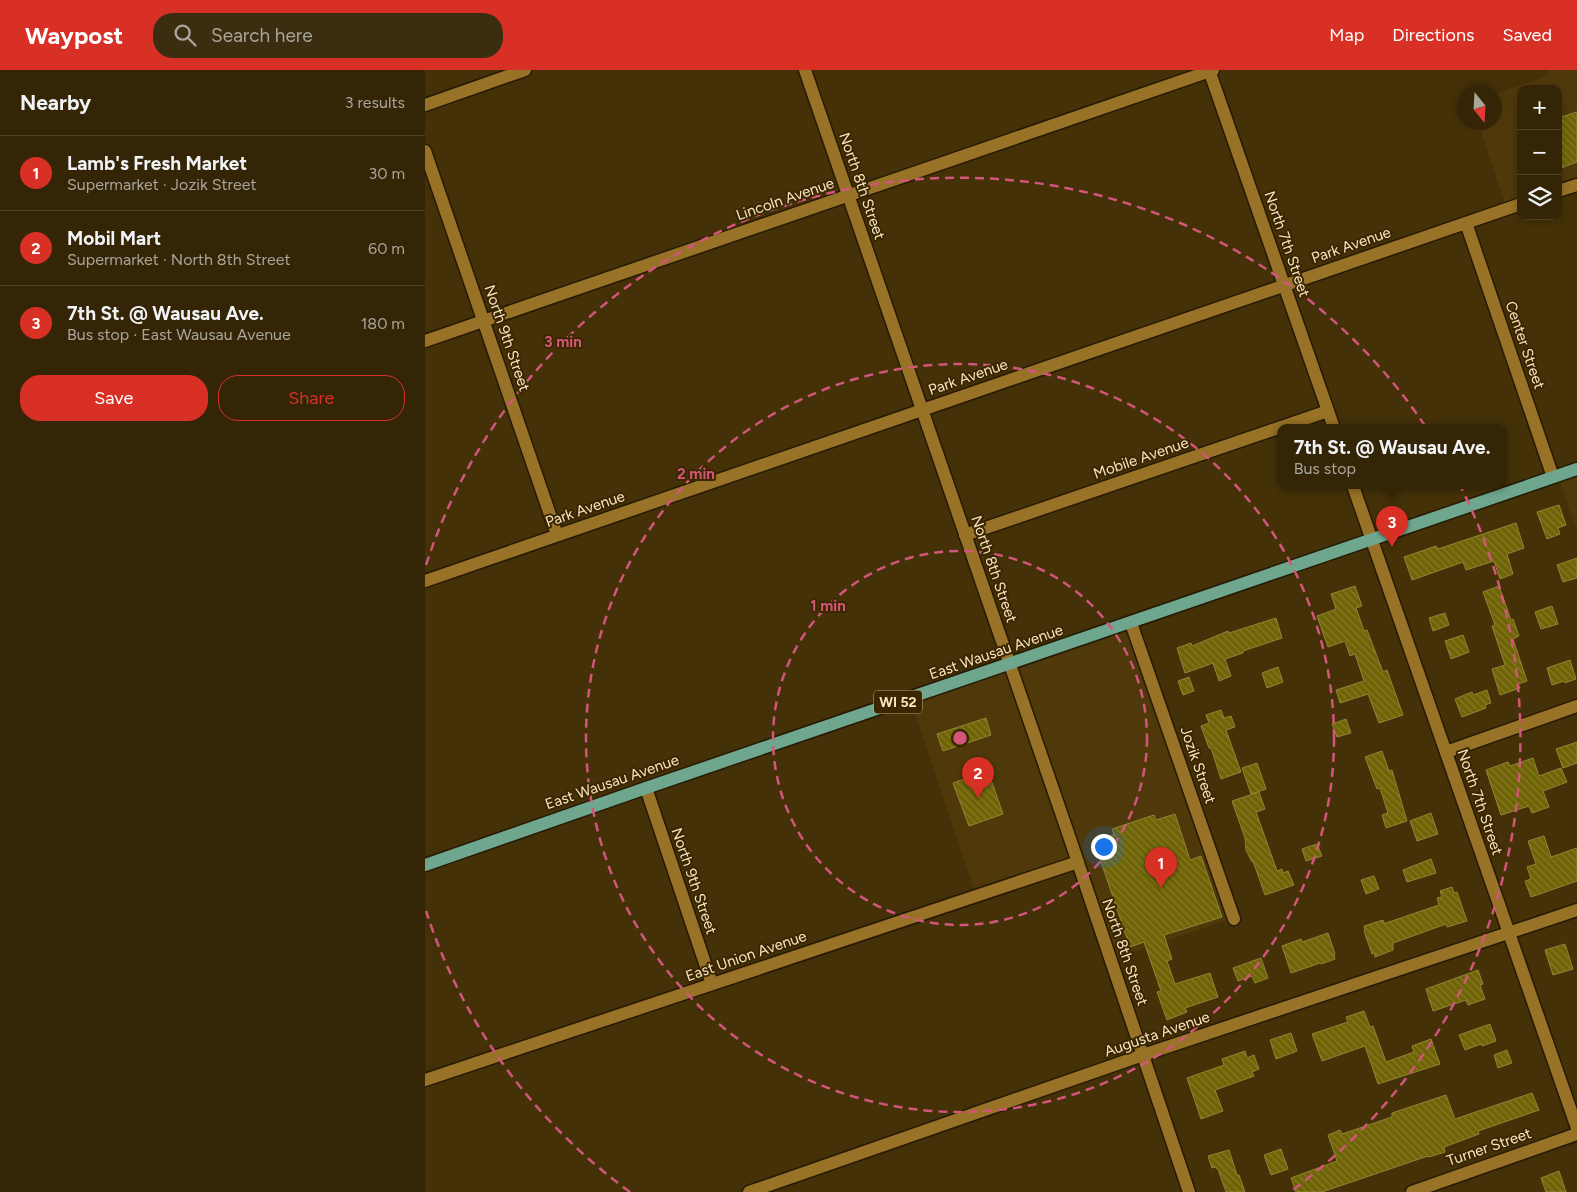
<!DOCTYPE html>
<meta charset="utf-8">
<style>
body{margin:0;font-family:Figtree,sans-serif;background:#3b2d10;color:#f1f3f6}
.controls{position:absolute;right:15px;top:15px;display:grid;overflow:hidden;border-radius:10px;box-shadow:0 2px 8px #0003}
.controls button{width:45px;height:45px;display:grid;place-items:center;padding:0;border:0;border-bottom:1px solid #4e4228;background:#332506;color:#f1f3f6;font:25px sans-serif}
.compass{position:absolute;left:1032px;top:15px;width:45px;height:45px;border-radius:50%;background:#332506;box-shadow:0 2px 8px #0003;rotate:162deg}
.you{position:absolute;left:678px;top:776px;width:18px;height:18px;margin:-12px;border:4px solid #fff;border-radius:50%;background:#1a73e8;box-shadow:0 0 0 8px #1a73e833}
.badge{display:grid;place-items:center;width:32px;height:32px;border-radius:50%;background:#d93025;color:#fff;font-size:16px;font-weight:700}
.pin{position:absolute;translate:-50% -41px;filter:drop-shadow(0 1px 2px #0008)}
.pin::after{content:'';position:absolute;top:26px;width:18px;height:15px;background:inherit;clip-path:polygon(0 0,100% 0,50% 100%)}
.popup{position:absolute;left:852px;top:354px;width:230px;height:65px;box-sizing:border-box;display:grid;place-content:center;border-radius:10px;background:#332506;filter:drop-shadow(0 1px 4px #0005);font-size:16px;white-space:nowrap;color:#a9a59b}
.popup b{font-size:19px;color:#f1f3f6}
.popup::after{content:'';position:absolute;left:50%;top:100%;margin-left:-10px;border:10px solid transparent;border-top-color:#332506}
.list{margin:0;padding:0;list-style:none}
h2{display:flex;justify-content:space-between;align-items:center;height:65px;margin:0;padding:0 20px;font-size:21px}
h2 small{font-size:16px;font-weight:400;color:#a9a59b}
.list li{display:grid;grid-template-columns:32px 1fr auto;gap:15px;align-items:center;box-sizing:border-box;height:75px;padding:0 20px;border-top:1px solid #4e4228}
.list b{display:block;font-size:19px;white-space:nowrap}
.list p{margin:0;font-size:16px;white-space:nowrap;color:#a9a59b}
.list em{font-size:16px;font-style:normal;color:#a9a59b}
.actions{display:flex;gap:10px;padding:15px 20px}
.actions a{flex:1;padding:11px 0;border:1px solid #d93025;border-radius:20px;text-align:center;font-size:18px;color:#d93025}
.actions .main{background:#d93025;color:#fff}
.icon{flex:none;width:28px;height:28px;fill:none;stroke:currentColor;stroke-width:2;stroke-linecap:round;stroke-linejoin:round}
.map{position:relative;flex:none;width:1152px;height:1122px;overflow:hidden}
header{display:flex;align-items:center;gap:30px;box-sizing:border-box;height:70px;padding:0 25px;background:#d93025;color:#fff}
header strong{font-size:24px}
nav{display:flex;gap:28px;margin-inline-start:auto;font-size:18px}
.search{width:350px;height:45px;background:#3b2d10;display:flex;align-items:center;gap:12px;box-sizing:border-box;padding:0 18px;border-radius:20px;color:#a9a59b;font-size:19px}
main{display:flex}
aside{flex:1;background:#332506}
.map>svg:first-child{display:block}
.built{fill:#4f390b}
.building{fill:url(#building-back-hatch);stroke:#918535}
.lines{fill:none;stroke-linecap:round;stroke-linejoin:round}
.minor-casing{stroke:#261a04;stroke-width:15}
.primary-casing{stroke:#261a04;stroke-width:15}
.minor{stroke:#987227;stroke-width:12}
.primary{stroke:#6fa78e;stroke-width:12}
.ring{fill:none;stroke:#d2557a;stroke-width:2.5;stroke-dasharray:9 6}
.labels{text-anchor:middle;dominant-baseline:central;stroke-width:4;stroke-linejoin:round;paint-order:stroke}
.shield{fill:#3a2700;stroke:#bfab87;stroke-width:1}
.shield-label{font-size:14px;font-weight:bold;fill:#f8e4c1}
.street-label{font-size:15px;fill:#f8e4c1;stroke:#3a2700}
.centre{fill:#d2557a;stroke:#3a2700;stroke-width:2.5}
.ring-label{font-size:15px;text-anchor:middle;font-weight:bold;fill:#d2557a;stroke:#3a2700;stroke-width:4;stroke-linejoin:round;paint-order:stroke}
</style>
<header>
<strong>Waypost</strong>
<div class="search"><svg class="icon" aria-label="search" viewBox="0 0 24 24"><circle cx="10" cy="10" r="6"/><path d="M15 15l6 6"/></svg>Search here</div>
<nav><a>Map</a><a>Directions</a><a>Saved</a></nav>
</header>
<main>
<aside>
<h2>Nearby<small>3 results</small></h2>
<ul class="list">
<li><span class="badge">1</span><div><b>Lamb's Fresh Market</b><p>Supermarket · Jozik Street</p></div><em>30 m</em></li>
<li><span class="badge">2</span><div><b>Mobil Mart</b><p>Supermarket · North 8th Street</p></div><em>60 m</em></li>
<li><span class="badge">3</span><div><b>7th St. @ Wausau Ave.</b><p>Bus stop · East Wausau Avenue</p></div><em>180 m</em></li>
</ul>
<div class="actions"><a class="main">Save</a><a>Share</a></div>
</aside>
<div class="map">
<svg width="1152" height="1122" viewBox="0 0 1152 1122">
<defs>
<pattern id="building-back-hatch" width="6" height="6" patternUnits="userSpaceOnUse" patternTransform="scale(1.25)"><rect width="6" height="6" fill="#6e6305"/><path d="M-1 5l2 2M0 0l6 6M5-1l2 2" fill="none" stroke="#837928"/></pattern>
</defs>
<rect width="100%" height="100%" fill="#443108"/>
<g class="built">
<polygon points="1123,0 1152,0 1152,116 1133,123 1133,19 1096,19 1096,135 1082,140 1053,53 1070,52 1070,24 1125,5"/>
<polygon points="1152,398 1152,462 1133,405"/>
<polygon points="708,553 809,848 688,889 652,787 550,822 485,629"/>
</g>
<g class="building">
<polygon points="1152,42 1152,92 1136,98 1133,89 1133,48"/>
<polygon points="1134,435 1141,455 1133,458 1135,464 1122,469 1112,442"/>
<polygon points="1091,453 1099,478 1082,484 1088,504 1075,509 1069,491 1041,500 1038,492 987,510 979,487 1011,476 1013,479"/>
<polygon points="1152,488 1152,508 1138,512 1132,495"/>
<polygon points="930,516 937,536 931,538 939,561 942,560 958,602 962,600 978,645 954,653 943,624 915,633 911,620 939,611 930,584 925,586 920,571 903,577 892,546 911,539 906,524"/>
<polygon points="1074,516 1086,550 1088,549 1094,566 1088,569 1102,611 1093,614 1095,618 1075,625 1067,599 1080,595 1067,556 1070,555 1058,522"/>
<polygon points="1127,536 1133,554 1116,559 1110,542"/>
<polygon points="1020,543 1024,555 1008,561 1004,548"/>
<polygon points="851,548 857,568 818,581 818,583 800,589 806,606 794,611 788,593 760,603 752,578 766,573 767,576 803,561 804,563"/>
<polygon points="1038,565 1044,582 1026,589 1020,571"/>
<polygon points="1145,590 1151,609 1140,613 1139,611 1127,615 1122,598"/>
<polygon points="853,597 858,612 842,618 837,603"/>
<polygon points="764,607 769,621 758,625 753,611"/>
<polygon points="1062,620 1066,633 1060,635 1061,638 1037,647 1030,629 1047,622 1048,625"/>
<polygon points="796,640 799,648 806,646 810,657 801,660 816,702 796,709 786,678 784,678 776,656 784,653 781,645"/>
<polygon points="561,648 566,665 518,681 512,664"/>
<polygon points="921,649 926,663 912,667 907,654"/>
<polygon points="1152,672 1152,693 1138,698 1131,679"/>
<polygon points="957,681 964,701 967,700 982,751 961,758 957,745 963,743 955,718 952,719 940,687"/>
<polygon points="1108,688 1114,706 1136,698 1142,712 1118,721 1124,737 1107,743 1104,736 1076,745 1061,700 1083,692 1085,696"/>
<polygon points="832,693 841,719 826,724 817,698"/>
<polygon points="563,701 578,744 544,756 528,713"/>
<polygon points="834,722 840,739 831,742 852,801 857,799 858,803 863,801 869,815 840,825 828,791 827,792 821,780 820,768 807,731"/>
<polygon points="1006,743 1013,764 992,771 985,751"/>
<polygon points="750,744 765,790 776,786 797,847 739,865 747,889 742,891 750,914 785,903 793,927 760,938 762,942 742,950 732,922 736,921 719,872 705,877 669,771 689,765 687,759 729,745 731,750"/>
<polygon points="1119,766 1126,787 1152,778 1152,811 1106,827 1100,811 1106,809 1102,797 1111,794 1103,771"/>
<polygon points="892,774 897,786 881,791 877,779"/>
<polygon points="1006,789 1011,803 982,812 978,800"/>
<polygon points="949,806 954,819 941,824 936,810"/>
<polygon points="1027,817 1029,823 1032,822 1042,851 1022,857 1021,854 968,873 968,880 950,887 949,883 947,884 939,861 940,860 939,856 958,850 959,853 961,853 1014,835 1012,828 1017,827 1015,821"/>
<polygon points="903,863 910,884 909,885 910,889 896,894 895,893 866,903 857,876 876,869 877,872"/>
<polygon points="1140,874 1148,899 1128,905 1120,880"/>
<polygon points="836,888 843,908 830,913 827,906 813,911 808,898"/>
<polygon points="1053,900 1058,914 1055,915 1060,929 1043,935 1041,930 1008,941 1001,919"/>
<polygon points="939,941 945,957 948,956 961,992 989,982 987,976 1006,969 1015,994 953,1014 940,976 897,991 887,964 923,952 921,947"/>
<polygon points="1065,954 1071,971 1057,976 1056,974 1040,980 1034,965"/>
<polygon points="866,963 872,981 851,989 845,970"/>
<polygon points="1082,980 1087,993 1073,998 1069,985"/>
<polygon points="820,981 822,988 829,985 834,999 827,1002 829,1006 790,1020 798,1041 776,1049 762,1008 799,995 797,989"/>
<polygon points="1107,1023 1114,1040 1053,1061 1054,1064 1019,1077 1020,1082 1004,1087 1003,1086 897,1122 871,1122 866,1108 912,1091 903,1065 915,1060 917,1064 967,1047 967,1043 1021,1025 1030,1049"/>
<polygon points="856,1079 863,1099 846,1105 839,1085"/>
<polygon points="804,1080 812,1105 814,1105 820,1122 801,1122 793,1099 792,1099 791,1097 787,1098 783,1086"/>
<polygon points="1134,1101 1141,1122 1121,1122 1116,1108"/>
</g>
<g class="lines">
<defs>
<g id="minor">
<polyline points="380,0 642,760 764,1122"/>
<polyline points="784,0 909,358"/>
<polyline points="0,35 100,0"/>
<polyline points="0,81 132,465"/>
<polyline points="1133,121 1152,115"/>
<polyline points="1041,153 1128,407"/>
<polyline points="0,271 788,0"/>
<polyline points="928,416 1152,1058"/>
<polyline points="540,465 903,341"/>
<polyline points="0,511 1096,134"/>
<polyline points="706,553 809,849"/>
<polyline points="1021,682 1152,636"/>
<polyline points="221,718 287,914"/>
<polyline points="0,1010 653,792"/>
<polyline points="324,1122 718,985 1152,840"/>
<polyline points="987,1122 1152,1064"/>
</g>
<polyline id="primary" points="0,795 221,718 1152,399"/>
</defs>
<use href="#minor" class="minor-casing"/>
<use href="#primary" class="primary-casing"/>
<use href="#minor" class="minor"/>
<use href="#primary" class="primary"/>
</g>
<g class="ring">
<circle cx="535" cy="668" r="187"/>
<circle cx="535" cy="668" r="374"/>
<path d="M205 1122A561 561 0 0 1 1 841M1 495A561 561 0 1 1 865 1122"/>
</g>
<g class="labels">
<rect class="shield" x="449" y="620.5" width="48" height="23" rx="4"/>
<g class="shield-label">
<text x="473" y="632">WI 52</text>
</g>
<g class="street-label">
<text transform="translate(437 116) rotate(71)">North 8th Street</text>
<text transform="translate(360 129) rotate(-19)">Lincoln Avenue</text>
<text transform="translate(862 174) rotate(71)">North 7th Street</text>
<text transform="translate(926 175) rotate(-19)">Park Avenue</text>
<text transform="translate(82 268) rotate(71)">North 9th Street</text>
<text transform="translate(1100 275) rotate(71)">Center Street</text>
<text transform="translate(543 307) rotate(-19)">Park Avenue</text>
<text transform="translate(716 388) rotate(-19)">Mobile Avenue</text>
<text transform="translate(160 439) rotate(-19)">Park Avenue</text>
<text transform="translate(569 499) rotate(71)">North 8th Street</text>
<text transform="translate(571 582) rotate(-19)">East Wausau Avenue</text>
<text transform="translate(773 695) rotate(71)">Jozik Street</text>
<text transform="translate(187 712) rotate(-19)">East Wausau Avenue</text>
<text transform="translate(1055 732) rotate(71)">North 7th Street</text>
<text transform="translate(269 811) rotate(71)">North 9th Street</text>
<text transform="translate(700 882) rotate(71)">North 8th Street</text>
<text transform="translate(321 886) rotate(-19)">East Union Avenue</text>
<text transform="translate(732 964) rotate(-19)">Augusta Avenue</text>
<text transform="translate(1064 1077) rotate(-19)">Turner Street</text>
</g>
</g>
<circle cx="535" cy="668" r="8" class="centre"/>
<g class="ring-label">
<text x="138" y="277">3 min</text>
<text x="271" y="409">2 min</text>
<text x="403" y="541">1 min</text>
</g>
</svg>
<div class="controls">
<button>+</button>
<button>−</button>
<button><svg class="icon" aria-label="layers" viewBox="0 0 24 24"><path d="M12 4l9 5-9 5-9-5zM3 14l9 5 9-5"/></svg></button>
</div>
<svg class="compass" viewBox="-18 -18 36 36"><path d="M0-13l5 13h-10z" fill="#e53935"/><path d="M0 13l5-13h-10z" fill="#a9a59b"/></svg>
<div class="you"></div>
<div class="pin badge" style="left:736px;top:818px">1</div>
<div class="pin badge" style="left:553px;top:728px">2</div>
<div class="pin badge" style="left:967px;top:477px">3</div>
<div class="popup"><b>7th St. @ Wausau Ave.</b>Bus stop</div>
</div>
</main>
